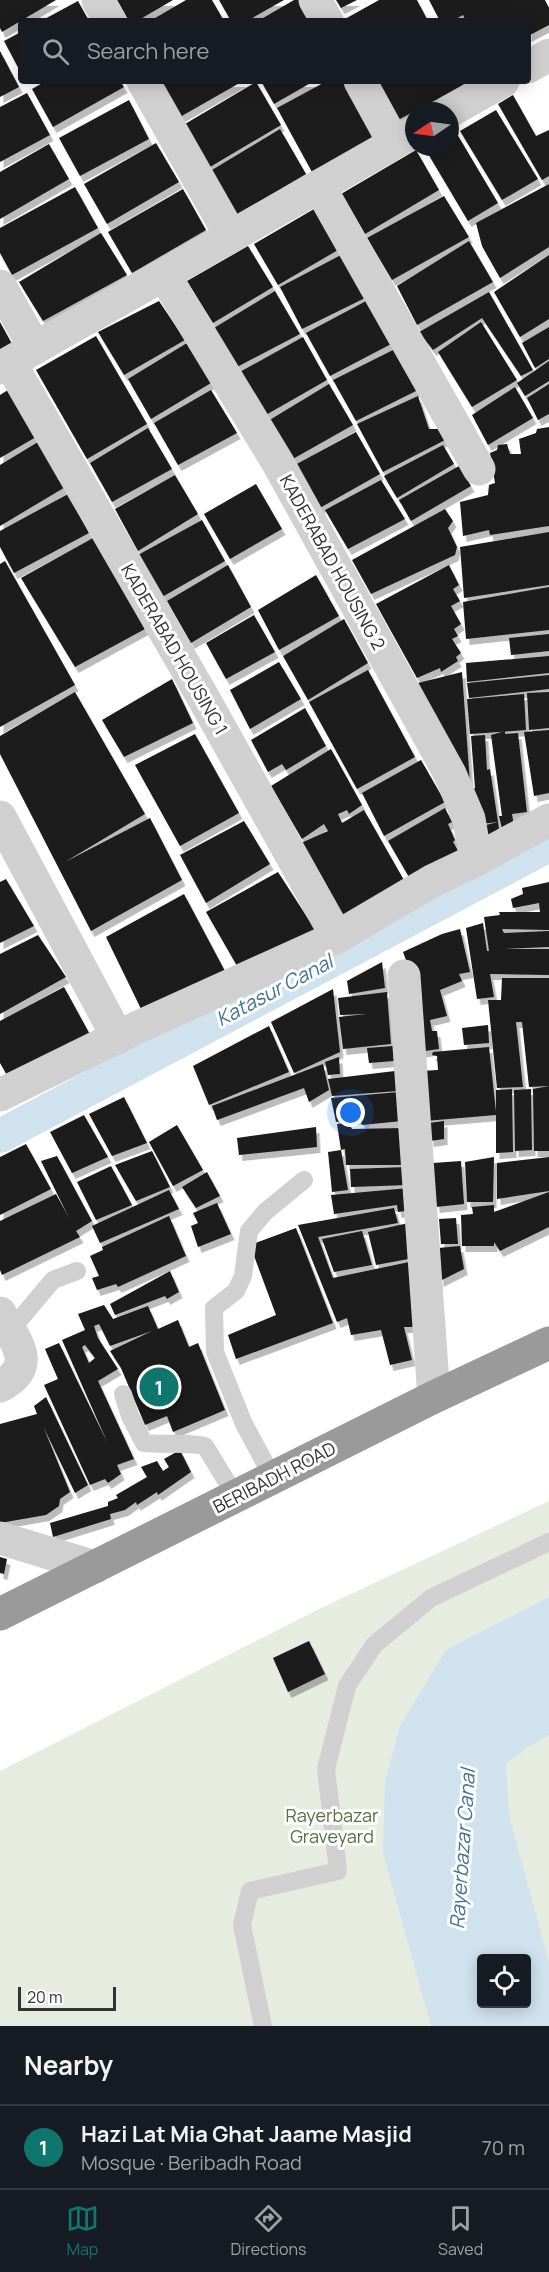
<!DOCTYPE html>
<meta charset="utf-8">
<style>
body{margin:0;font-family:Manrope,sans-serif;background:#20242c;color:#f1f3f6}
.controls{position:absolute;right:18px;bottom:18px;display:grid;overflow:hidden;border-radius:6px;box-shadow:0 3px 15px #0003}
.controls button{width:54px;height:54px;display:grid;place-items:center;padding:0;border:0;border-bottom:2px solid #363941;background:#171b24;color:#f1f3f6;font:30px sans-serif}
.compass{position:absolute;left:405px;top:102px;width:54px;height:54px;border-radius:50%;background:#171b24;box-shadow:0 3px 15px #0003;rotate:257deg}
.scale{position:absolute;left:18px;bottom:15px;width:98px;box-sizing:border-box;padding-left:6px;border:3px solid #333;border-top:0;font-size:16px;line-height:21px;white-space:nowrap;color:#333;-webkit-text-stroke:4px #fff;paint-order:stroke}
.you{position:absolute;left:351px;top:1113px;width:21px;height:21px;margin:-15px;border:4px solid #fff;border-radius:50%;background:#1a73e8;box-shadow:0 0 0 9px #1a73e833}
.badge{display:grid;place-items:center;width:39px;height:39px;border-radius:50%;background:#0f766e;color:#fff;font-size:20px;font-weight:700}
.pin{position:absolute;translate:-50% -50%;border:3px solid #fff;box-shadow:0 2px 6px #0006}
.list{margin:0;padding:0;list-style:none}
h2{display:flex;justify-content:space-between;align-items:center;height:78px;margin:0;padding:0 24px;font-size:26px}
h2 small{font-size:20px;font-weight:400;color:#9ea1a6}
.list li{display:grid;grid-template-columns:39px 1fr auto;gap:18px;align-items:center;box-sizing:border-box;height:84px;padding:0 24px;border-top:2px solid #363941}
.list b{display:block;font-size:22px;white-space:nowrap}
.list p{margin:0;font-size:20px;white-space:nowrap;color:#9ea1a6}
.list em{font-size:20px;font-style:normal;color:#9ea1a6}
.icon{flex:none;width:33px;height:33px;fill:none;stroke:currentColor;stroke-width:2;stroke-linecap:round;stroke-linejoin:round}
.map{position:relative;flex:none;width:549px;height:2026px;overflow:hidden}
.search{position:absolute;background:#171b24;box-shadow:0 3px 15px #0003;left:18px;right:18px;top:18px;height:66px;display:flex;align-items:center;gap:15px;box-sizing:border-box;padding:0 21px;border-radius:6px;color:#9ea1a6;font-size:22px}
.sheet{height:162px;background:#171b24}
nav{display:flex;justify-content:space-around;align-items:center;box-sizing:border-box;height:84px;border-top:2px solid #363941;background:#171b24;font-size:16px;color:#9ea1a6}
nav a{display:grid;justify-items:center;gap:3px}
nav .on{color:#0f766e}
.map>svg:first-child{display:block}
.green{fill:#e6ecdf;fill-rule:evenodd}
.water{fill:#cfe2ee;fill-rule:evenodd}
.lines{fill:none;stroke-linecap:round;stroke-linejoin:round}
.canal{stroke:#cfe2ee;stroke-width:34}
.building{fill:#1a1a1a;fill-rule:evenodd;filter:url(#shadow)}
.lane{stroke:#d0d0d0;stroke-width:18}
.street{stroke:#d0d0d0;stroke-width:33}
.highway{stroke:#9a9a9a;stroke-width:33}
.labels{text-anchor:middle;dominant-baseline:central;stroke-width:6;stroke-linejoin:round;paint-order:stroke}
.street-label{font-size:18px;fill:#333;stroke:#fff}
.park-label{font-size:18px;fill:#56703f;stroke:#fff}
.water-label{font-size:20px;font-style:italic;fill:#3f7597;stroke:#fff}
</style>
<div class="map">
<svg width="549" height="2026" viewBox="0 0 549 2026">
<defs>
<filter id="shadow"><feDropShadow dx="3.5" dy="6" stdDeviation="0" flood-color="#0004"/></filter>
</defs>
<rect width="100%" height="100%" fill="#fff"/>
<path class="green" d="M 549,1501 L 549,2026 L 0,2026 L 0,1771 L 319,1609 ZM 482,1958 L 526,1958 L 526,2004 L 482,2004 Z"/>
<path class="water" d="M 549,1597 L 549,1735 L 528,1747 L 506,1764 L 509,1816 L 549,1962 L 549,2026 L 431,2026 L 383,1853 L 385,1781 L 400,1726 L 446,1650 ZM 482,1958 L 526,1958 L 526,2004 L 482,2004 Z"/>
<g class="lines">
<polyline class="canal" points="0,1136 549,845"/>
</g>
<g class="building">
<polygon points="0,0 56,0 2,32 0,28"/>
<polygon points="117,0 173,0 137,21 129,21"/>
<polygon points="186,0 212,0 224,21 150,21"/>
<polygon points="219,0 284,0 247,21 231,21"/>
<polygon points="294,0 299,0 311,21 258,21"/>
<polygon points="336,0 357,0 341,8"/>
<polygon points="379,0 417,0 428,21 346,21 345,19"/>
<polygon points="429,0 545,0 549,8 549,25 528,36 528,21 466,21 463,15 452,21 440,21"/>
<polygon points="78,1 89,21 41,21"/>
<polygon points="21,32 21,73 4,41"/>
<polygon points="0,51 19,87 0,97"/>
<polygon points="46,81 120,81 124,87 53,127 32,89"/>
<polygon points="160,81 243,81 180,117"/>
<polygon points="261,81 314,81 274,104"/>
<polygon points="327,81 344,81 375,137 312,172 277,108"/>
<polygon points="378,81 462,81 464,85 398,120"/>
<polygon points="256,82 281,125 210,167 185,124"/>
<polygon points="27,93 50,135 0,162 0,107"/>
<polygon points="513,95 536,136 549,130 549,176 542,180 498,104"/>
<polygon points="129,100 149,139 80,176 59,138"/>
<polygon points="496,110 538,179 502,200 460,131"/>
<polygon points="280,129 306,174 233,217 207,173"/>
<polygon points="457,134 498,203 468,221 427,152 435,147 450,147 450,138"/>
<polygon points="156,143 179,182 107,224 84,184"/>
<polygon points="49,144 69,179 0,219 0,172"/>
<polygon points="416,150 439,190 365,234 341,194"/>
<polygon points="549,184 549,247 500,278 482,246 476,223"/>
<polygon points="75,187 98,228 12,275 0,253 0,228"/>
<polygon points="183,189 206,230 132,273 108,232"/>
<polygon points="444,196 469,237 392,280 367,238"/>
<polygon points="314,209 338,250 278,285 254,244"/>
<polygon points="101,233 127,275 43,321 19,282"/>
<polygon points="469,241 493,282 417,325 397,286"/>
<polygon points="248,246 273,287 213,323 187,281"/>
<polygon points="341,255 365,298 302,329 280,287"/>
<polygon points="549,255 549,319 520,337 494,292"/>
<polygon points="275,291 300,334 237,367 214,328"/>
<polygon points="489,292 533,370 521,376 482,318 433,350 419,332"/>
<polygon points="368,300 393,343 330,376 306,333"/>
<polygon points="159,301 185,340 124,375 98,332"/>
<polygon points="0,322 12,344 0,350"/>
<polygon points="481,322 517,380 472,407 438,352"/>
<polygon points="549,327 549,359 535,368 522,343"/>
<polygon points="96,336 147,424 87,459 36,370"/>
<polygon points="303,337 327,380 264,416 238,373"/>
<polygon points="187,343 211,383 151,419 128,379"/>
<polygon points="395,349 420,389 356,421 333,380"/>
<polygon points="549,361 549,381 525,396 517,383"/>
<polygon points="329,384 353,425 291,460 268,421"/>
<polygon points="549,384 549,414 538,420 527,398"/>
<polygon points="515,387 533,418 488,445 472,415"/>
<polygon points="8,390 36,437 0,458 0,395"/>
<polygon points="211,390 237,433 178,465 154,423"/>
<polygon points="418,396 429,429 439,429 447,439 383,472 357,424"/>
<polygon points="549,427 549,526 490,535 489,530 463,536 460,502 488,495 489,485 495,483 490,453 497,450 498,445 507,444 510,454 521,454 519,439 536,433 537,429"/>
<polygon points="148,428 172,469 112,502 90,463"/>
<polygon points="356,432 380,474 318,509 293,466"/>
<polygon points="38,442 67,486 0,526 0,465"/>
<polygon points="443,445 454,464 397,498 384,476"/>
<polygon points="459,466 471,486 411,521 399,500"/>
<polygon points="175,475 198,514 138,551 115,509"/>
<polygon points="381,480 405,519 348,549 325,510"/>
<polygon points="256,484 282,529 230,559 204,514"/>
<polygon points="68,494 89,533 14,573 0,547 0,531"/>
<polygon points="445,509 453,521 448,528 457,547 455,555 371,594 352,560"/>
<polygon points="202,520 225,561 162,597 138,555"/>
<polygon points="549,532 549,585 464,598 460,547"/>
<polygon points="93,538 145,629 75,667 21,578"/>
<polygon points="5,561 75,685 0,727 0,564"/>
<polygon points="228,565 251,607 191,643 167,601"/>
<polygon points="449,565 459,585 453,589 460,601 451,606 461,624 454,629 458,636 452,639 461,653 456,657 458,661 441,672 440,668 417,678 376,604"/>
<polygon points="316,575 339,616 279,650 258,610"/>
<polygon points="549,587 549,630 466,639 463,602"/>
<polygon points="254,615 275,652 226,679 206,643"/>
<polygon points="344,619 368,663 308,700 283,656"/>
<polygon points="549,634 549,651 511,655 509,638"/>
<polygon points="549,656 549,673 467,682 466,663"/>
<polygon points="279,662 301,699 250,729 230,690"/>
<polygon points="368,670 415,757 357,789 309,702"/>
<polygon points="462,672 470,783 418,683"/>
<polygon points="549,675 549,689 469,698 467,683"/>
<polygon points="172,679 193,723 124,757 102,720"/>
<polygon points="75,692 145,814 65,862 150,818 182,880 91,931 0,754 0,736"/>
<polygon points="549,692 549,728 529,730 527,693"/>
<polygon points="524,694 526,730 470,734 467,699"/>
<polygon points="305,708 326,746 286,770 282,764 268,772 251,740"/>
<polygon points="549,730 549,793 534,796 524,732"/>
<polygon points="505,731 505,734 518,733 527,812 512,814 514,826 502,829 499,816 502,816 491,735"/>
<polygon points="195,734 239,813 180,846 135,765"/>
<polygon points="485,735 487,770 490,769 498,822 481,824 471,790 475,788 471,736"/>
<polygon points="331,749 362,805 349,814 347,810 338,814 342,823 364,810 405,882 343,916 301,843 328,831 324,824 302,839 271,786"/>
<polygon points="421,760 445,802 384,836 362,793"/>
<polygon points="445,808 452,822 448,824 455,840 453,842 462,857 413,884 388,841"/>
<polygon points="244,821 270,864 206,903 180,855"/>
<polygon points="498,822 500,835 487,842 482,826"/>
<polygon points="278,872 316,931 240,971 206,912"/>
<polygon points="6,879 34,926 0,943 0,882"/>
<polygon points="549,882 549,930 502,929 504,933 549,931 549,947 503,949 549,949 549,975 490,974 494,997 477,999 466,928 483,923 487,951 489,951 484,917 500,915 499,912 540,912 539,903 513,908 511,899 523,894 522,888"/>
<polygon points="184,894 226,973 143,1013 106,937"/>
<polygon points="460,929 470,972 459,974 462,981 440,990 447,1016 430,1020 432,1031 437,1031 439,1049 418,1052 416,987 403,952 442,934"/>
<polygon points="38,935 66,977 0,1014 0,954"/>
<polygon points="382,962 385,988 349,994 347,981"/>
<polygon points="502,978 549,978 549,1086 529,1087 522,1022 516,1022 523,1087 497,1088 488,1000 501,1000"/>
<polygon points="64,987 93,1040 12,1084 0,1063 0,1021"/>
<polygon points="333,989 340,1052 294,1073 271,1022"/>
<polygon points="387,992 391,1044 343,1049 339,1017 366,1014 340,1015 338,998"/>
<polygon points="488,1025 489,1043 464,1045 462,1028"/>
<polygon points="269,1026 289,1072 209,1105 193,1066"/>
<polygon points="393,1046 394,1061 369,1063 367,1048"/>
<polygon points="489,1047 496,1112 496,1090 512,1089 513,1152 496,1153 496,1115 425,1121 420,1071 438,1070 437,1056 432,1055 433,1052"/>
<polygon points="339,1057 340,1074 328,1075 325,1062"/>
<polygon points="323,1064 329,1090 309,1102 304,1088 217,1120 212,1106"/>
<polygon points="395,1071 398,1091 332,1096 328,1079"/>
<polygon points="549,1086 549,1151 534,1151 533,1089"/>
<polygon points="531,1089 532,1150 515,1151 514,1090"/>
<polygon points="399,1092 402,1121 362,1125 360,1118 336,1122 331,1098"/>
<polygon points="124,1097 147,1143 112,1156 89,1114"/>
<polygon points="84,1115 108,1157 72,1173 50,1132"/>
<polygon points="444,1121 444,1139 430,1141 429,1123"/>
<polygon points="349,1123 352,1129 402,1128 406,1165 346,1165 345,1149 341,1150 337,1124"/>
<polygon points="177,1125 203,1170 173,1186 149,1142"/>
<polygon points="316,1127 317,1147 239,1155 237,1138"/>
<polygon points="26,1144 51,1189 0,1215 0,1157"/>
<polygon points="341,1150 348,1190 332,1192 328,1152"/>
<polygon points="152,1151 170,1187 136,1201 115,1165"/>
<polygon points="57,1156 92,1221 76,1231 80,1237 2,1275 0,1270 0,1221 56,1194 69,1218 41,1161"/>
<polygon points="494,1157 493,1202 467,1202 465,1162"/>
<polygon points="549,1157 549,1191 497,1199 497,1163"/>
<polygon points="461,1161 464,1204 436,1207 433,1163"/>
<polygon points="111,1166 132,1205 96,1220 77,1182"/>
<polygon points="407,1167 409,1185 351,1187 350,1169"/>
<polygon points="207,1172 220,1196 196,1208 182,1187"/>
<polygon points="409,1188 412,1210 398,1212 397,1205 334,1214 331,1195"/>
<polygon points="169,1190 179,1209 100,1243 92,1226"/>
<polygon points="549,1192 549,1227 500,1251 494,1242 494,1246 462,1246 461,1215 473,1214 472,1207 494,1205 494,1212"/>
<polygon points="217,1203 231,1234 198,1247 191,1226 198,1223 193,1213"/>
<polygon points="394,1208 398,1223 318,1237 333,1278 414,1261 419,1327 404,1327 412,1360 390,1365 381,1330 351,1335 347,1318 337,1322 298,1225"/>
<polygon points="169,1216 186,1256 118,1287 116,1284 97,1290 92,1278 99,1276 90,1256 103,1250 102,1247"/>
<polygon points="456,1218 458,1244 441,1244 439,1219"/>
<polygon points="413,1222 414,1258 376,1265 368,1232"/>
<polygon points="296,1228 333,1323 236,1359 228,1335 276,1315 250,1245"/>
<polygon points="362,1231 372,1265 334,1272 322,1239"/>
<polygon points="460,1246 464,1269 440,1281 438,1248"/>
<polygon points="170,1271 179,1292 167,1299 165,1296 115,1315 110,1304"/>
<path d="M 104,1305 L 113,1319 L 148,1306 L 158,1329 L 178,1320 L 189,1347 L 198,1343 L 225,1410 L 173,1432 L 167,1416 L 145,1425 L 121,1368 L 110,1351 L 152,1331 L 110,1346 L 99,1324 L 94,1326 L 98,1338 L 118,1369 L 98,1381 L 134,1459 L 117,1465 L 121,1474 L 108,1483 L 105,1479 L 90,1485 L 44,1385 L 58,1379 L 45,1349 L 59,1343 L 108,1444 L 62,1340 L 85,1330 L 78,1314 ZM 85,1345 L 95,1358 L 89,1363 L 82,1347 Z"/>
<polygon points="46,1397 88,1485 75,1493 43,1426 70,1492 60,1499 59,1506 46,1515 0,1523 0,1424 37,1414 34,1406"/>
<polygon points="180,1450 191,1472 158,1495 157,1492 137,1505 136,1502 125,1510 110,1514 111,1519 53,1537 50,1523 108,1506 108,1502 118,1498 116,1495 147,1477 141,1467 157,1461 163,1471 169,1467 164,1459"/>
<polygon points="0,1557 7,1559 4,1574 0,1573"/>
<polygon points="309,1641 325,1674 288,1692 273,1658"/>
</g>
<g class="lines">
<g class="lane">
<polyline points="10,1331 53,1280 77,1271"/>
<path d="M 123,1394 L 130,1416 L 144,1443 C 165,1445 184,1442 205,1446 L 236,1497"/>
<polyline points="273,1478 244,1424 215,1352 214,1308 236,1291 243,1276 249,1231 265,1212 304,1180"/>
<polyline points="263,2026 242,1925 250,1891 338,1871 326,1769 347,1686 374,1645 431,1598 549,1542"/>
</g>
<g class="street">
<polyline points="98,0 110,21"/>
<polyline points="315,0 327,21"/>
<polyline points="528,67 549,55"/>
<polyline points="143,81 231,236"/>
<polyline points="360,81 394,143"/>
<polyline points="450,111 503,81"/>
<polyline points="319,186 479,469"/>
<polyline points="164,275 278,463 450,774 469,819 476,860"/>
<polyline points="0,286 35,348"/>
<polyline points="10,363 200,692 337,937"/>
<polyline points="0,368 414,132"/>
<polyline points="0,817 118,1038"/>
<polyline points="404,976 434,1397"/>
<polyline points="0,1095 136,1028 337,937 432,881 476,860 549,820"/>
<path d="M 0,1313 C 15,1341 39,1366 0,1386"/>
<polyline points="0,1538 95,1567"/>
</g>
<polyline class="highway" points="0,1614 434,1397 549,1343"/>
</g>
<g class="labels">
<g class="street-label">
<text transform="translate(333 562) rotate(61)">KADERABAD HOUSING 2</text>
<text transform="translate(175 649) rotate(60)">KADERABAD HOUSING 1</text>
<text transform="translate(274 1477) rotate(-27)">BERIBADH ROAD</text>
</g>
<g class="park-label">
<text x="332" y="1815">Rayerbazar<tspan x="332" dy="21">Graveyard</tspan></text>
</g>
<g class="water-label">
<text transform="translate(274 990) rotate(-28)">Katasur Canal</text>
<text transform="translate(462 1849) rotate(-86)">Rayerbazar Canal</text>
</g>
</g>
</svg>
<div class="controls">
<button><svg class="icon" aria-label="locate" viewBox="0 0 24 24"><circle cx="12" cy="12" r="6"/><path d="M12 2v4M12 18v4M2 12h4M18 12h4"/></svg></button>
</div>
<svg class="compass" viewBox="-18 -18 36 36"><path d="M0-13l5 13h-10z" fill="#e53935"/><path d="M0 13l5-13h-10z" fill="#9ea1a6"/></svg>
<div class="scale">20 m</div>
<div class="you"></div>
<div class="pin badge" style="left:159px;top:1387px">1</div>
<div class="search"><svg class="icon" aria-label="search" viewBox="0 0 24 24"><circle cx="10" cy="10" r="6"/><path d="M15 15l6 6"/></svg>Search here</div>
</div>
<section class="sheet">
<h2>Nearby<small></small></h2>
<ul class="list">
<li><span class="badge">1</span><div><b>Hazi Lat Mia Ghat Jaame Masjid</b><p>Mosque · Beribadh Road</p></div><em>70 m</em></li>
</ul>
</section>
<nav>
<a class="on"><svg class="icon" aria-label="map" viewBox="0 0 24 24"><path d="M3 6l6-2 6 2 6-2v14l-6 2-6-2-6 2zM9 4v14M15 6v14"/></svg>Map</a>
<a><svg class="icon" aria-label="directions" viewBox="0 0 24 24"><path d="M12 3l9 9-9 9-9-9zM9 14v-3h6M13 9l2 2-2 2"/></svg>Directions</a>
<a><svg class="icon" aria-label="saved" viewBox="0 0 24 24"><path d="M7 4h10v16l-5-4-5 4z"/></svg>Saved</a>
</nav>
